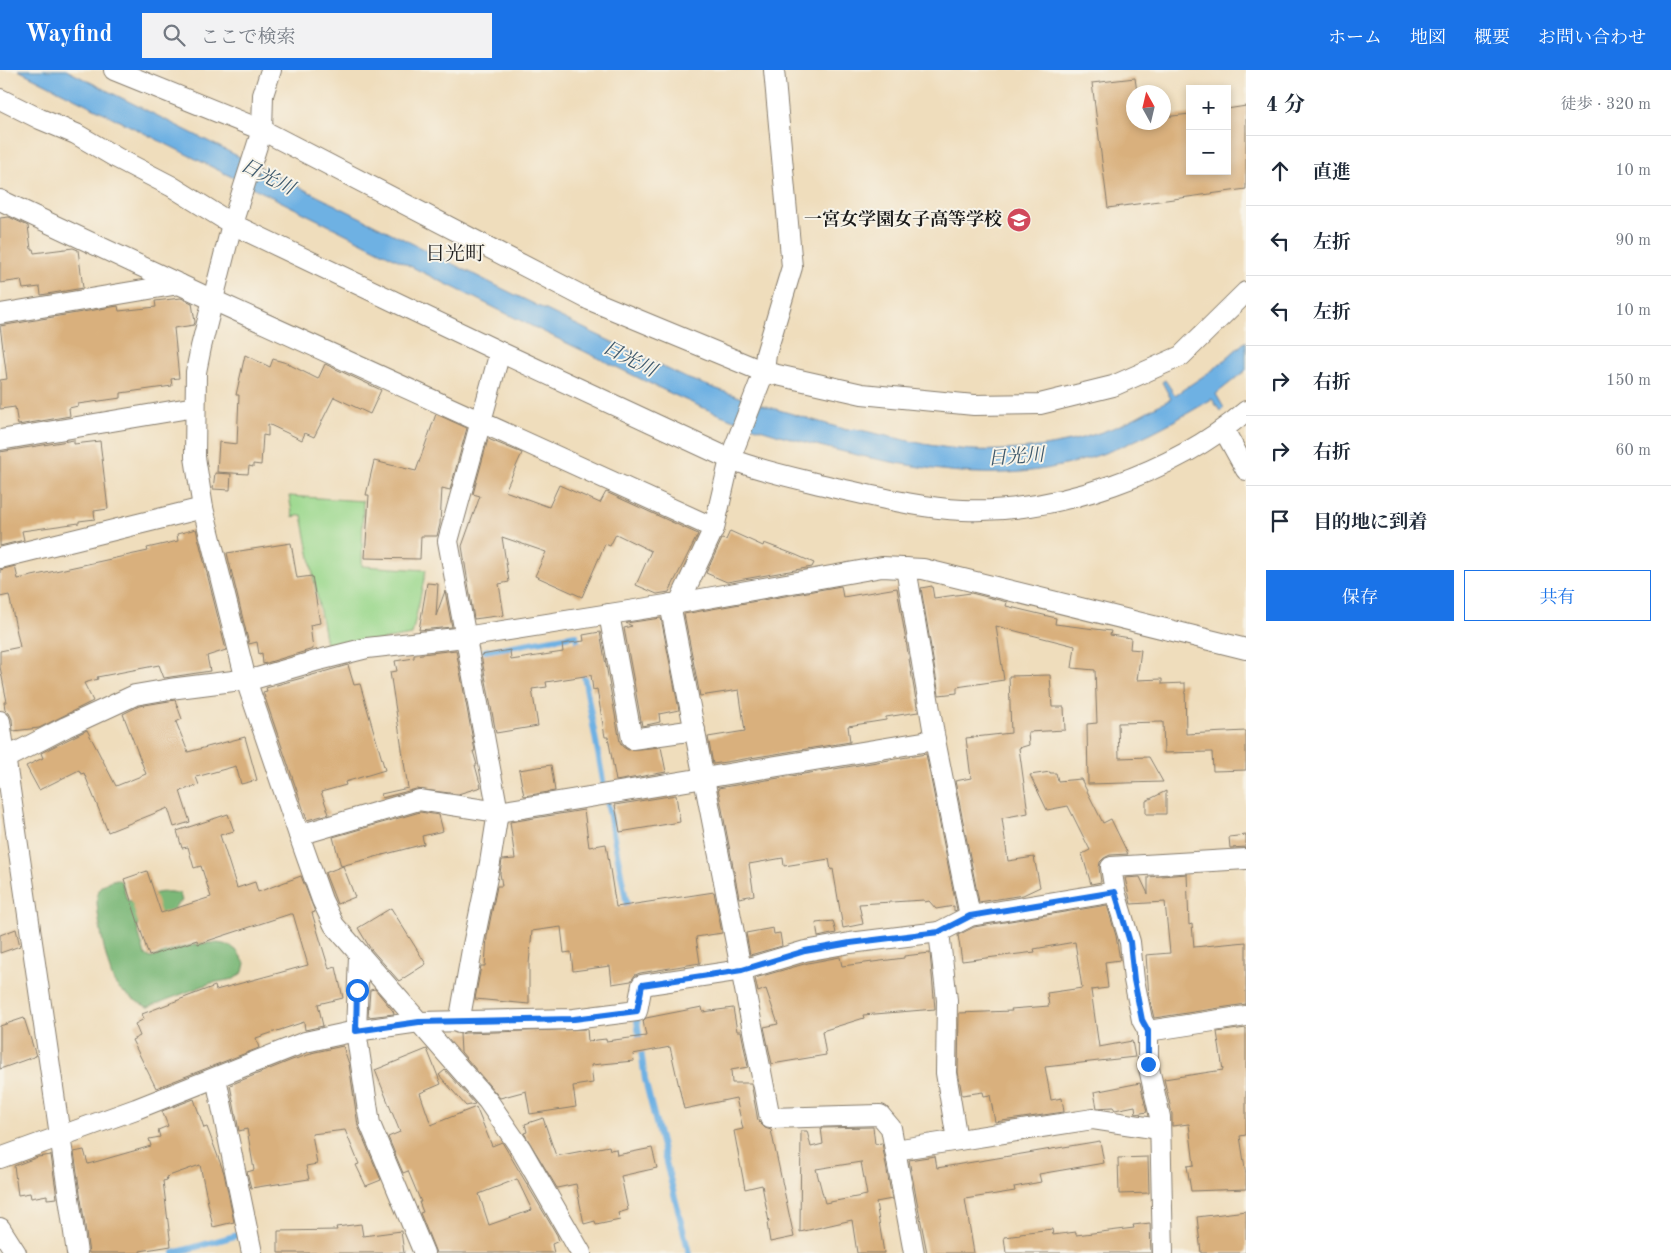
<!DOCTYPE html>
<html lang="ja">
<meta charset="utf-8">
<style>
body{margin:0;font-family:"Old Standard TT","Noto Serif JP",serif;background:#f2f2f3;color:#1f2937}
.controls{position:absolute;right:15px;top:15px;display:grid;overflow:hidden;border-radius:0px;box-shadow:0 2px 8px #0003}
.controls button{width:45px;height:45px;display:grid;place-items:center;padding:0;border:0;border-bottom:1px solid #e0e1e3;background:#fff;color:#1f2937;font:25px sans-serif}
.compass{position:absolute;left:1126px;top:15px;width:45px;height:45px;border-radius:50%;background:#fff;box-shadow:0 2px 8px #0003;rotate:352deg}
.stop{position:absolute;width:15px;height:15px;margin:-11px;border:4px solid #1a73e8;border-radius:50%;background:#fff}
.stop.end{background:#1a73e8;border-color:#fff;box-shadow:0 1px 5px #0008}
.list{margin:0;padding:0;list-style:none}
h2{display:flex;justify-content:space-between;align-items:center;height:65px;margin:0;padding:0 20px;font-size:21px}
h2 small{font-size:16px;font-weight:400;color:#747a83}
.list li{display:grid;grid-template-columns:32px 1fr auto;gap:15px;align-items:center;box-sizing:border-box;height:70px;padding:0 20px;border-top:1px solid #e0e1e3}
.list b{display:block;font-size:19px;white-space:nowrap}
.list em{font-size:16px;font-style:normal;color:#747a83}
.actions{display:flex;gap:10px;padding:15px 20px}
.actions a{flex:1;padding:11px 0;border:1px solid #1a73e8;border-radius:0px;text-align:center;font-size:18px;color:#1a73e8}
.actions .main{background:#1a73e8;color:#fff}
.icon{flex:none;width:28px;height:28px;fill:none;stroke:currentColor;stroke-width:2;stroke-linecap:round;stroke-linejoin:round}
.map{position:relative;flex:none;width:1246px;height:1183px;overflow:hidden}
header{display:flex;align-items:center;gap:30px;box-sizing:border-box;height:70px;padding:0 25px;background:#1a73e8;color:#fff}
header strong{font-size:24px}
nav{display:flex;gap:28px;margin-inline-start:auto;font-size:18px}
.search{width:350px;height:45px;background:#f2f2f3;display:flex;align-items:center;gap:12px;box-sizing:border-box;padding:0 18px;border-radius:0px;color:#747a83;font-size:19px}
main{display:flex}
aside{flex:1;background:#fff}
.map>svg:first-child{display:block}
.green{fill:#9bd88d;stroke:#5c7a54}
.forest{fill:#7cb878;stroke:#4c6a4a}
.water{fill:#6eb1e3;stroke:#456680}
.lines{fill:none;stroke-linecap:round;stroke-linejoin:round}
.stream{stroke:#6eb1e3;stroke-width:6}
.building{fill:#d9b07d;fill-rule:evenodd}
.minor-casing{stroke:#867c6c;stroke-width:22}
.minor{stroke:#fff;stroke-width:20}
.route{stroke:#1a73e8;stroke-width:6}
.labels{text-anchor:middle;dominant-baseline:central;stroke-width:4;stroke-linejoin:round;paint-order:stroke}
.poi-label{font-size:18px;font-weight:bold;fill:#1c1c1c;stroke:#f7f3e8;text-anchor:end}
.water-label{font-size:19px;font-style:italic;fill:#3d586c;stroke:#f7f3e8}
.quarter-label{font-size:20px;fill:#1c1c1c;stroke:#f7f3e8}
</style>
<header>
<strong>Wayfind</strong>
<div class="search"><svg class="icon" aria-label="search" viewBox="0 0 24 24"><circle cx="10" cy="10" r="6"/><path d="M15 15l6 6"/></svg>ここで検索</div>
<nav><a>ホーム</a><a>地図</a><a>概要</a><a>お問い合わせ</a></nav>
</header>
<main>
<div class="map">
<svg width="1246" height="1183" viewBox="0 0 1246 1183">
<rect width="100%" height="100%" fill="#f7f3e8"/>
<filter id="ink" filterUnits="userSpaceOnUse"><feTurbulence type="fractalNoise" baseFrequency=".02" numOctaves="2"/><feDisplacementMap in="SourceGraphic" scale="10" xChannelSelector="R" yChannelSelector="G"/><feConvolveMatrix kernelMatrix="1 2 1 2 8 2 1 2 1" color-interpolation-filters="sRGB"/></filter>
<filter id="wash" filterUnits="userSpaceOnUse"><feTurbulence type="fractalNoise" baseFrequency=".0096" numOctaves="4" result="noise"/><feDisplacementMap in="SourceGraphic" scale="20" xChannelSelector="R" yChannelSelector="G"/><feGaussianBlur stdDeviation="1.12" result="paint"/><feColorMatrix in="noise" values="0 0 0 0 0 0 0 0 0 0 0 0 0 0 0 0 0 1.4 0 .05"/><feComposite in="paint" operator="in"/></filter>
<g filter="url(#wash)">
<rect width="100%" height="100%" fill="#efddbc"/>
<polygon class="green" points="289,426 363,431 362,496 426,500 412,565 327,579 302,445 293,447"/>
<path class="forest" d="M 117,809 L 122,812 L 127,830 L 131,831 C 147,826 164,818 180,824 L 182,831 L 176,835 L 173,841 L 138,853 L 137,857 L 145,885 L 151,888 C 171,881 216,863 236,880 C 239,883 242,889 245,893 L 243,902 L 234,909 L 211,913 L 148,937 C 138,933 123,923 116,915 C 108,905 96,842 97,828 C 97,825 99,820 100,817 L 109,811 Z"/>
<path class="water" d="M 18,0 L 66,0 L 497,216 L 686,308 L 762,335 L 847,360 L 855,359 C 890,366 924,376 960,379 C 1010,384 1074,375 1120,355 C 1138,347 1154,337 1171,329 L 1162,312 L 1165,310 L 1175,325 L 1214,299 L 1246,271 L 1246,300 L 1216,324 L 1224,338 L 1220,341 L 1212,329 C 1147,368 1084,400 1006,403 C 960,405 916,397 871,388 C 830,379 790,369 751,356 C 697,338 647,312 596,287 C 537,259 479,230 420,201 C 286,134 152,67 18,0 Z"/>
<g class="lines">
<g class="stream">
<polyline points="485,581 576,565 579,580"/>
<polyline points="583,600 604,716"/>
<polyline points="607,731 627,835 629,842"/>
<polyline points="637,950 645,1010 689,1183"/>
<polyline points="174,1183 238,1165"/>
</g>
</g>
<g id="blocks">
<g class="building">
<polygon points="1135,8 1137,22 1134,22 1134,52 1164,52 1164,47 1190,44 1190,101 1227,101 1227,39 1246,36 1246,119 1108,138 1092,13"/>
<polygon points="9,147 28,156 31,179 33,179 34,183 73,178 78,180 83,218 41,225 40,217 23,219 21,210 0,213 0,148"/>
<polygon points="181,228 192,233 195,252 194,255 174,258 179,308 171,309 172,316 121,323 121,328 78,334 78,336 69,338 70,346 18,355 15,337 0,339 0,310 7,309 0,256 118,236 119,241 156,237 155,231"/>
<polygon points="245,285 270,297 273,289 290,294 290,295 318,309 325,294 381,320 370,344 334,327 314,367 305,363 302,370 268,354 268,366 263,365 261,395 253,394 253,397 249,396 248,404 217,402 219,372 237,374 239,325 236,325"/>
<polygon points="436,344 467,358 450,420 442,418 440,454 437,466 421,466 420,489 365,488 369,425 366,425 374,391 416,401"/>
<polygon points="488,369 522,383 505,421 549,437 559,415 600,433 606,422 698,464 669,522 657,524 636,515 651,481 616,464 610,476 605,474 582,527 535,506 546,482 502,467 509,512 499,514 504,545 474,549 462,476 480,426 473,424"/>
<polygon points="74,370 74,374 100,371 108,439 94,441 95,449 79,451 79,453 22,461 24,470 0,476 0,382"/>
<polygon points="215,403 231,404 230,420 213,419"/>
<polygon points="196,459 226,580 207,586 210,601 164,608 159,595 97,607 98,609 84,613 93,631 39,658 13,661 12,649 9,643 5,640 4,632 7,632 0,597 0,581 20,577 9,525 0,527 0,500 15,496 18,509 148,481 147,478 178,471 177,464"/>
<polygon points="730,461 763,476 764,473 796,485 814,493 812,497 727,512 706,503 722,469 726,470"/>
<polygon points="291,473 297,508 312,506 320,553 310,555 313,579 263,594 262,583 259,584 257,572 249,574 227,483"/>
<polygon points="427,513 438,514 436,546 445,521 452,557 419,560"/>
<polygon points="841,516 843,527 897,518 918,642 886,647 886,650 848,656 850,672 713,694 708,667 745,661 739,620 700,626 684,544"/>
<polygon points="932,516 934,528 971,523 1007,532 1006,536 1056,548 1055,554 1111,561 1110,565 1131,568 1130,579 1141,580 1137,610 1162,609 1162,614 1185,613 1186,664 1246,661 1246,700 1213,701 1212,682 1164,683 1163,652 1118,653 1119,688 1149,687 1163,712 1088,714 1087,654 1097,653 1095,600 1072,598 1075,576 996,556 1004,610 957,617 957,623 939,625 921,518"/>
<polygon points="661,548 679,640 659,644 660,652 642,656 624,558 632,556 626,553"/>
<polygon points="600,562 620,672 623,677 628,680 661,677 666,702 616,711 608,667 605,667 597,619 593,620 591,605 546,612 547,617 532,619 538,656 496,663 481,585 510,580 511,590 563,582 562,574 584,571 583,565"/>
<polygon points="456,580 475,681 473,681 477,695 475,695 481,717 458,724 416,719 382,728 381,724 408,718 390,602 397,601 395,591 414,588 414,585"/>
<polygon points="348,595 354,615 360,614 385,700 345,712 346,715 321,722 329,744 307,750 263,622 267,621 266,618"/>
<polygon points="1050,605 1052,637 1064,637 1065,660 1028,662 1029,675 1019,678 1028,743 1002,748 1008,791 1034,787 1040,817 1023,825 979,832 955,711 971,708 966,668 1011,663 1009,606"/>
<polygon points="175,630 182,649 176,652 188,682 245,667 257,710 241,714 236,696 196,707 199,715 180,721 190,752 174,757 168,738 108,762 84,703 81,704 79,700 39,720 26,696 43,688 41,683 87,660 116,716 146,704 123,644 139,636"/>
<polygon points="926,684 957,840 954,841 954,836 936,839 929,831 925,832 924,830 859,834 863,854 843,858 833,799 831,800 829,789 784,796 783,788 749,794 754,825 739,828 718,718"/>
<polygon points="551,695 555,721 524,726 519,700"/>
<polygon points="1050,702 1050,703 1056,703 1058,711 1081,709 1103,753 1111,749 1128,784 1110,785 1104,788 1100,792 1099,798 1101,812 1091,814 1082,784 1090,780 1068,736 1047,740 1030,705"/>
<polygon points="1166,721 1166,744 1146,744 1146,731"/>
<polygon points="676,725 680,752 620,762 615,735"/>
<polygon points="584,740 589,777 606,774 616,837 714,822 722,863 696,867 700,893 640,903 635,905 631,911 612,914 610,896 573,901 571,882 564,883 561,857 532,861 529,894 529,934 475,929 481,896 485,896 487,866 497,816 502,816 500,803 502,790 515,789 510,752"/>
<polygon points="420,742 439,745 443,761 422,766 424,774 341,796 333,767"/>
<polygon points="228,744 234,761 220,765 237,818 255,812 258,822 301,806 315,842 312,843 329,899 336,897 343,928 318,934 323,956 305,960 304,952 256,968 259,978 156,1018 132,970 140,966 135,954 144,949 142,944 215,916 216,920 308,895 293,844 290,844 198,874 197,870 149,886 124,809 147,801 161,843 211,827 201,796 194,798 188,777 182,778 177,761"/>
<polygon points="1246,765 1246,777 1230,778 1229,767"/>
<polygon points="343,796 355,827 337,834 325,803"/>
<polygon points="1187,804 1189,855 1192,854 1194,877 1246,872 1246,934 1154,948 1149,927 1146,885 1170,883 1165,832 1131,834 1125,808 1140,807 1148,824 1148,807"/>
<polygon points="1107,835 1116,866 1120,890 1105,892 1108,918 1091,920 1099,977 1132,971 1135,987 1045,997 1051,1030 1062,1028 1064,1042 995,1052 990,1025 984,1026 983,1022 962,1025 958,1002 959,943 1012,941 1011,939 1049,936 1047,923 1082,918 1075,872 1034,879 1035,882 962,891 958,865 974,857"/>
<polygon points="391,838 426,894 399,911 370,878 358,858"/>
<polygon points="833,851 836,863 818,867 816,853"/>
<polygon points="773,858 774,864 780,863 782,876 750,885 746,863"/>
<polygon points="16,859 20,876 0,883 0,865"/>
<polygon points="930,883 935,939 863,945 864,948 822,961 826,985 772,994 764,957 778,954 766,919 758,922 755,908 808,893 840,887 842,896 904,888 904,886"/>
<polygon points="375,919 393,941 394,944 368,947 370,920"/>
<polygon points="702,937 703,942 733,938 737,961 741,961 748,997 731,1000 732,1013 751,1013 758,1051 765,1058 771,1060 794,1167 770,1172 767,1153 769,1152 762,1115 745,1119 734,1061 743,1059 736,1028 684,1039 670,977 633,984 634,991 591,995 593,1013 573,1016 576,1037 530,1044 526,1021 500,1028 461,982 460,964 465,963 587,959 588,971 606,969 606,971 646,966 643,951 646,948"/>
<polygon points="24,948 36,986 0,999 0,956"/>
<polygon points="1246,958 1246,1065 1240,1066 1246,1105 1246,1119 1191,1121 1187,1096 1194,1095 1189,1054 1172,1056 1172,1044 1164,1009 1223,1000 1217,962"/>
<polygon points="343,976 349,994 358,1056 381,1110 366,1116 356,1095 359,1094 345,1060 312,1064 317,1094 306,1096 309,1109 251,1118 247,1102 254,1100 247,1059 239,1061 230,1015 292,990 311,984 311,983"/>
<path d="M 427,979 L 441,1014 L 420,1023 L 431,1055 L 476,1037 L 492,1076 L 502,1072 L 557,1165 L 559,1171 L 552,1174 L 554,1183 L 436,1183 L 420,1143 L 423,1142 L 419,1132 L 421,1132 L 408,1101 L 403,1103 L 388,1067 L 400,1062 L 375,1000 ZM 517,1109 L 532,1140 L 489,1155 L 479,1124 Z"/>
<polygon points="445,1000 475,1034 466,1036 439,1005"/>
<polygon points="1140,1013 1147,1042 1136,1044 1135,1036 1115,1040 1113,1037 1097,1038 1094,1022"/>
<polygon points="194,1029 204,1058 207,1057 224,1103 234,1152 213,1157 200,1095 166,1107 167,1110 163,1111 171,1176 140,1181 140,1183 89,1183 74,1082 84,1080 88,1094 151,1076 149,1069 160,1067 158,1060 168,1056 162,1041"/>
<polygon points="543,1048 556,1086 609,1076 610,1080 616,1079 617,1085 652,1078 657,1098 621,1106 628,1140 618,1143 620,1150 596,1155 595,1151 584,1154 576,1114 557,1118 524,1063 527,1062 525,1054"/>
<path d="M 873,1057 L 875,1074 L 882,1073 L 892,1129 L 876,1132 L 884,1183 L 857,1183 L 852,1150 L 800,1162 L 801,1061 L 807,1061 L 811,1077 L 823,1074 L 821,1058 ZM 861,1092 L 867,1125 L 825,1133 L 816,1099 Z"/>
<polygon points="1100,1071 1104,1093 1039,1104 1041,1112 1014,1117 1015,1121 965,1129 974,1183 927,1183 909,1090 935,1086 937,1098"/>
<polygon points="51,1085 57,1128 47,1129 47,1125 31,1128 30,1123 18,1125 14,1096 38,1087"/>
<polygon points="1148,1087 1149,1123 1119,1124 1118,1088"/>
<polygon points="1246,1141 1246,1183 1201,1183 1197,1147"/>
<polygon points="1150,1153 1151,1183 1006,1183 1004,1167 1020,1165 1020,1163 1052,1159 1053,1165 1076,1162 1076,1165 1134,1158 1133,1155"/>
<polygon points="361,1154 363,1166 401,1161 404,1183 278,1183 278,1161 337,1160 336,1157"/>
</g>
</g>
</g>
<g filter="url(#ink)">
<use href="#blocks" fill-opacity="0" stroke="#867c6c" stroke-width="1"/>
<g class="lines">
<defs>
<g id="minor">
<polyline points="114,0 262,60 590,230 764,302 862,324 974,335 1040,334 1113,316 1181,286 1246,222"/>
<polyline points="271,0 263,25 262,60 232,154 201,277 196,302 195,387 203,438 246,610 299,765 322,830 334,855 488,1031 521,1079 581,1183"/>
<path d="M 0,29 L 40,49 L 76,64 L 117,88 L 171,116 L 232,154 L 500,282 L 730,389 C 764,402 800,409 836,418 C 877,427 920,438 963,440 C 1057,444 1175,402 1246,341"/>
<polyline points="0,130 213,230 714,458 679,533"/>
<polyline points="0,244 179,214"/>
<polyline points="1224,360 1246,400"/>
<polyline points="0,370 195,337"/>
<polyline points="714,458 730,389 764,302 766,284 792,197 774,0"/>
<polyline points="0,488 203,438"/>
<polyline points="906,498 935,670 970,846"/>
<polyline points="670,534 770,1048 880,1045 891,1058 914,1183"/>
<polyline points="609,544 632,669 695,660"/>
<polyline points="0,651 77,1183"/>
<polyline points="0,691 66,657 135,625 170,619 257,608 319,590 367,578 465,567 679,533 882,497 923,499 1246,579"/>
<polyline points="299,765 419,730 498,742 935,670"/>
<polyline points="1115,822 1130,872 1134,910 1142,950 1148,961 1148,994 1160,1047 1163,1183"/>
<polyline points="359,886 356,961 370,1054 424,1183"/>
<polyline points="459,953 472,880 490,793 498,742 448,471 500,282"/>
<polyline points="1148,961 1246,946"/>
<polyline points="216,1008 252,1183"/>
<polyline points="957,1070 946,1003 947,930 939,862 970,846 1115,822 1111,797 1246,789"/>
<polyline points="895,1080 1093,1049 1159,1059"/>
<polyline points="0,1088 136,1039 305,972 356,961 419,952 574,949 637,941 642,915 742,900 805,881 850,873 939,862"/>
<polyline points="0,1158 16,1183"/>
</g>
</defs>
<use href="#minor" class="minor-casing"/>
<use href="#minor" class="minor"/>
</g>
</g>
<g class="lines" filter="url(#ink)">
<polyline class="route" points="357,920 356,961 419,952 574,949 637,941 642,915 742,900 805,881 850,873 939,862 970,846 1115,822 1130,872 1134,910 1142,950 1148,961 1148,994"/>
</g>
<defs>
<symbol id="school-disc" viewBox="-11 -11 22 22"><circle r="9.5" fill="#d1495b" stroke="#f7f3e8"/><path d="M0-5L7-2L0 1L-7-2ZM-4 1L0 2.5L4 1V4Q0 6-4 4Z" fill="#fff"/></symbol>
</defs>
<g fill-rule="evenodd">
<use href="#school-disc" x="1005" y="136" width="28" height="28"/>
</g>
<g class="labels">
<g class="poi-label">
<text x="1002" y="150">一宮女学園女子高等学校</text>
</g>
<g class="water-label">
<text transform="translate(267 108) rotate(27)">日光川</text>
<text transform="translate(629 290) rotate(27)">日光川</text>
<text transform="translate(1016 388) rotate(-4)">日光川</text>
</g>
<g class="quarter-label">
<text x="455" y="185">日光町</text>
</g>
</g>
</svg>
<div class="controls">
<button>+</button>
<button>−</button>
</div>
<svg class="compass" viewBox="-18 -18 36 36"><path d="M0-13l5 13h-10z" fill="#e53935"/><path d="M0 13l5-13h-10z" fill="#747a83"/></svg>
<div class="stop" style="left:357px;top:920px"></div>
<div class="stop end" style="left:1148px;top:994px"></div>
</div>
<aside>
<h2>4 分<small>徒歩 · 320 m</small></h2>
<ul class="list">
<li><svg class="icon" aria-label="ahead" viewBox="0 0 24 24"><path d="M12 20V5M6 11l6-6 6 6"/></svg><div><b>直進</b></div><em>10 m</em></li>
<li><svg class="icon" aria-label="left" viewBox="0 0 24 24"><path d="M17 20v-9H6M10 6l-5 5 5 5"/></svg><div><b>左折</b></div><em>90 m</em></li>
<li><svg class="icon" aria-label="left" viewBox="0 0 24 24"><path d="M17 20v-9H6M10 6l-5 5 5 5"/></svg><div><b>左折</b></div><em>10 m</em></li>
<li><svg class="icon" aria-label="right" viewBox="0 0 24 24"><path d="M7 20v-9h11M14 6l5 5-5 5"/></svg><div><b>右折</b></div><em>150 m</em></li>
<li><svg class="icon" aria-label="right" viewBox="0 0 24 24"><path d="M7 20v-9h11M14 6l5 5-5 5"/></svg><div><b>右折</b></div><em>60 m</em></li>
<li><svg class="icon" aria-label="arrive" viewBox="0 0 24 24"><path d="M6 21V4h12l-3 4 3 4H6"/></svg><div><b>目的地に到着</b></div></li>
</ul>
<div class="actions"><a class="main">保存</a><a>共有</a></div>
</aside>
</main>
